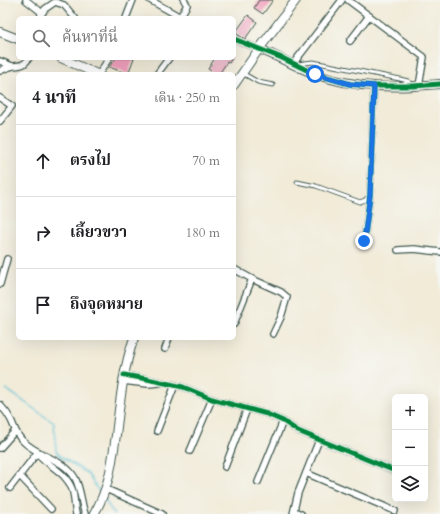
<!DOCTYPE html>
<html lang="th">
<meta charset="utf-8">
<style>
body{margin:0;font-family:Cardo,"Noto Serif Thai",serif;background:#f2f2f2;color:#202124}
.controls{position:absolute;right:12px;bottom:12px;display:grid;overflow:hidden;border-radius:6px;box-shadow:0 4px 16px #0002}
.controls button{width:36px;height:36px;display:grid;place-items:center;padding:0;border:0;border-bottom:1px solid #e0e0e0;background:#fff;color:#202124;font:20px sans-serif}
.stop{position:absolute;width:12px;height:12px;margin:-9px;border:3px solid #1a73e8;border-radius:50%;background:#fff}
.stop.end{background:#1a73e8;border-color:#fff;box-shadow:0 1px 4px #0008}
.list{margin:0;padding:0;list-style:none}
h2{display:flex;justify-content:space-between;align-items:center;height:52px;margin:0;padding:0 16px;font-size:17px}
h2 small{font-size:13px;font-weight:400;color:#757577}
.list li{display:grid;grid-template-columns:26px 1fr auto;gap:12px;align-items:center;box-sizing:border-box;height:72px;padding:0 16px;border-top:1px solid #e0e0e0}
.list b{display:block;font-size:15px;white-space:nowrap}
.list em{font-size:13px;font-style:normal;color:#757577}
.icon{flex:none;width:22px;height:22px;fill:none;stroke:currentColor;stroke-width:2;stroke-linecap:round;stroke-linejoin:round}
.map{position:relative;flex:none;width:440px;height:514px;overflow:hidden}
.search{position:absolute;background:#fff;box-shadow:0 4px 16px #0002;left:16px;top:16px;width:220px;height:44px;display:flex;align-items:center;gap:10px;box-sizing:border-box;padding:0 14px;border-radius:6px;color:#757577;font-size:15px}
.panel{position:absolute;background:#fff;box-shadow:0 4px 16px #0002;left:16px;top:72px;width:220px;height:268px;border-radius:6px}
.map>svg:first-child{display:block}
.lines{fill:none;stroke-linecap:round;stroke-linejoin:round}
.stream{stroke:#59c1d6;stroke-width:1.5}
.building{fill:#f2a0bd}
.lane-casing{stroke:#3e574d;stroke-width:5}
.street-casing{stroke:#3e574d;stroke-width:8}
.secondary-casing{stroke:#3e574d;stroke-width:10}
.lane{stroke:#fff;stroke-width:3}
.street{stroke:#fff;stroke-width:5.5}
.secondary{stroke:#fff;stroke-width:8}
.cycleway-casing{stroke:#f6f6f2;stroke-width:8}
.cycleway{stroke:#00873e;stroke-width:5}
.route{stroke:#1a73e8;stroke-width:5}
</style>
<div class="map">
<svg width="440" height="514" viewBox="0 0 440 514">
<rect width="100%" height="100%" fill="#f6f6f2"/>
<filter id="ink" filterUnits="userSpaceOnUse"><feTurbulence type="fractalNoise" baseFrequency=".025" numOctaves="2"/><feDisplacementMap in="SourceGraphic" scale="8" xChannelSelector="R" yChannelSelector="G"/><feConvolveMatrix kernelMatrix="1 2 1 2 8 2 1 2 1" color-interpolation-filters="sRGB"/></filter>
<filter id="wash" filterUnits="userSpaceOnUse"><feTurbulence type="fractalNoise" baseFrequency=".012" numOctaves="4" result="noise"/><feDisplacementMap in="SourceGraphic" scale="16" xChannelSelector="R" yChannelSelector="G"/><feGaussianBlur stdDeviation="0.9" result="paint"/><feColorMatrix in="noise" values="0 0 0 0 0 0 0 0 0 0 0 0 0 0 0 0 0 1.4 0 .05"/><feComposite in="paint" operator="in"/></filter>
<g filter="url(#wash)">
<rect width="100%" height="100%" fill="#f1ebd8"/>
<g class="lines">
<g class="stream">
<polyline points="6,389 54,423 56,451 60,456 87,473 100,493"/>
<polyline points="104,499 114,514"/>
</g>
</g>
<g id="blocks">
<g class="building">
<polygon points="259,0 273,0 263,14 254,8"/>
<polygon points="248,15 257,22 245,39 235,33"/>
<polygon points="116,58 134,58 128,74 109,67"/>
<polygon points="215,58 232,58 229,63 227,62 219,74 215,74 208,69"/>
</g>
</g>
</g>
<g filter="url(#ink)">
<use href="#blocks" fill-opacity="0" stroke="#3e574d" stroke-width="1"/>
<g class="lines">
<defs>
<g id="lane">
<polyline points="297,64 313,62 400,79 408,81 412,84"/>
<polyline points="244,74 258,82 273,85"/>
<polyline points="297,182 316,186 360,202 365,200 369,196"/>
</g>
<g id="street">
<polyline points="26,0 41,12 41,16"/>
<polyline points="150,0 182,18"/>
<polyline points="348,0 424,57 419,86"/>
<polyline points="41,15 45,9 55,2 64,5 75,18"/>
<polyline points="180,17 187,5 184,0"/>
<polyline points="126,18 133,0"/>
<polyline points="234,39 259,49"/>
<polyline points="350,41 369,16"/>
<polyline points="0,61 12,66"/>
<polyline points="293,64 342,0"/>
<path d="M 0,71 C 4,69 8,67 13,66 C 21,65 24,66 29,58"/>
<polyline points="99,74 109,58"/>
<polyline points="157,74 169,58"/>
<polyline points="0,98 12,106 0,121"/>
<polyline points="364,241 370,195 374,86"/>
<polyline points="398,250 414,249 440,252"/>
<polyline points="234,269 252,279 281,292 287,297 281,317 273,334"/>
<polyline points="0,284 7,259"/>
<polyline points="234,324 252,279"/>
<polyline points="165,349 169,338"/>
<polyline points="124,375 147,379 183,387 212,399 267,414 283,421 298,431 395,471"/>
<polyline points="123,381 148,384 160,383"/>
<path d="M 0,405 C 4,409 8,414 11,420 C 15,428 16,435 23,441 C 37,456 64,459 75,478 C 81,489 81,503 85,514"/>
<polyline points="157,431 175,385"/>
<polyline points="0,448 15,431"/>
<polyline points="190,451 212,399"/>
<path d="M 37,453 C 48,466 66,472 72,489 C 75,497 74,506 76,514"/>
<polyline points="225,467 247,409"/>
<polyline points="306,473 395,511"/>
<polyline points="20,476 51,509"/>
<polyline points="258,482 283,421"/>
<polyline points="10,488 37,453"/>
<polyline points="106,489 162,514"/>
<polyline points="294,511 301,514"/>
<polyline points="293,514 298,493 319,440"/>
</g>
<g id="secondary">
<polyline points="0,32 18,39"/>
<path d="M 259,49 C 278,56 296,67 315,74 C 355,89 398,88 440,84"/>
<polyline points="61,58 97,74"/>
<polyline points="234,85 259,49 296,0"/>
<path d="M 94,514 C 109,489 112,463 116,435 C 120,402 123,369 134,338"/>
</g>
</defs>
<use href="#lane" class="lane-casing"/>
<use href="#street" class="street-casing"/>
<use href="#secondary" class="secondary-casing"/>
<use href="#lane" class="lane"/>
<use href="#street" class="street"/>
<use href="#secondary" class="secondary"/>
<defs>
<g id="cycleway">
<polyline points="234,39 282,58 315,74 350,84 374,86 414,86 440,84"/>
<polyline points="364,241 370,195 374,86"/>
<polyline points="124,375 147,379 183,387 212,399 267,414 283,421 298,431 395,471"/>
</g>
</defs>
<use href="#cycleway" class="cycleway-casing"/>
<use href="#cycleway" class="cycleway"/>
</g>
</g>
<g class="lines" filter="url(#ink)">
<polyline class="route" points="315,74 350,84 374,86 370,195 364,241"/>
</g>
</svg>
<div class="controls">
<button>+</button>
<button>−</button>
<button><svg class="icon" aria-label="layers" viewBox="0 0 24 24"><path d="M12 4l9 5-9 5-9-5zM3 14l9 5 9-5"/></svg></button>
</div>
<div class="stop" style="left:315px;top:74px"></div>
<div class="stop end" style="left:364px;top:241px"></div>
<div class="search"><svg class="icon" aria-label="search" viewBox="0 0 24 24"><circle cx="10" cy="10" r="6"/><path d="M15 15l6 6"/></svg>ค้นหาที่นี่</div>
<section class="panel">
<h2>4 นาที<small>เดิน · 250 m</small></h2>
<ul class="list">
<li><svg class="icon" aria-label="ahead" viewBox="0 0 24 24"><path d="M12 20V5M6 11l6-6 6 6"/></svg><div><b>ตรงไป</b></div><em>70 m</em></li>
<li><svg class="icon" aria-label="right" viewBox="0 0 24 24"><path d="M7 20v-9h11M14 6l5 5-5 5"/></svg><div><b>เลี้ยวขวา</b></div><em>180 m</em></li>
<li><svg class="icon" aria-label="arrive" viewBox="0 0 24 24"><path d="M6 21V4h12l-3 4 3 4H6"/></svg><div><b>ถึงจุดหมาย</b></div></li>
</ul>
</section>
</div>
